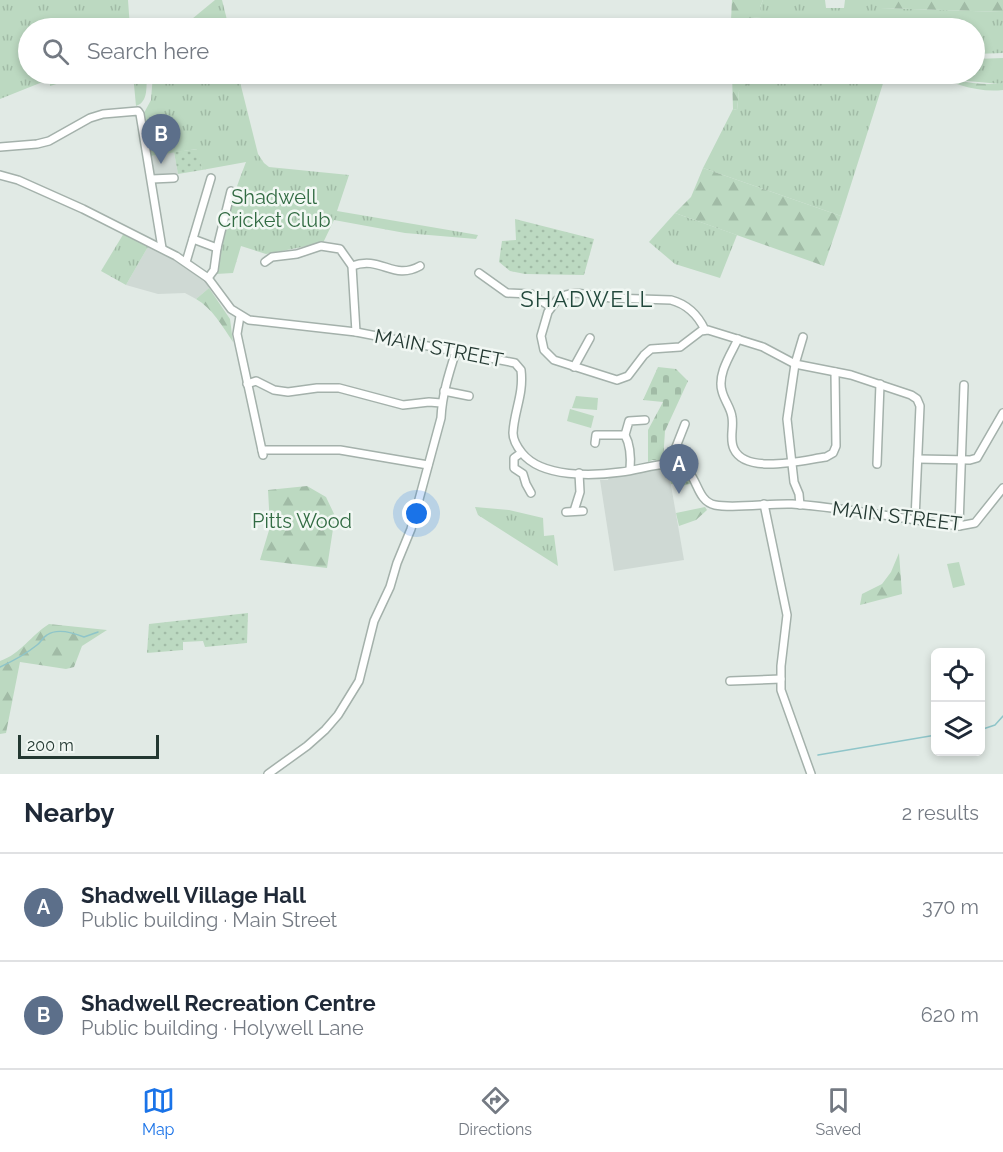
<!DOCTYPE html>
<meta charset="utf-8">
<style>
body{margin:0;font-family:Raleway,sans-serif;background:#f2f2f3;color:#1f2937}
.controls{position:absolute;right:18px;bottom:18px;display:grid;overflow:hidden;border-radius:9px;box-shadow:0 3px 9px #0003}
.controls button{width:54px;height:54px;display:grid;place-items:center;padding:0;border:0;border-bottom:2px solid #e0e1e3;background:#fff;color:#1f2937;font:30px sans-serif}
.scale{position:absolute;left:18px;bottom:15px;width:141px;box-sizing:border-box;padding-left:6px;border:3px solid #233831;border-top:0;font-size:16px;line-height:21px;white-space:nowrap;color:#233831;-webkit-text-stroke:4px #f1f7f3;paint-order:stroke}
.you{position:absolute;left:417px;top:514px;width:21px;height:21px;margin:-15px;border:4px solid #fff;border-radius:50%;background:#1a73e8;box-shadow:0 0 0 9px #1a73e833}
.badge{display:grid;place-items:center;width:39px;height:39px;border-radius:50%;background:#1a73e8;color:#fff;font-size:20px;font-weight:700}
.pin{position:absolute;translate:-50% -50px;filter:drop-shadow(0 2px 3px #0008)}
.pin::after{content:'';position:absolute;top:32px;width:21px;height:18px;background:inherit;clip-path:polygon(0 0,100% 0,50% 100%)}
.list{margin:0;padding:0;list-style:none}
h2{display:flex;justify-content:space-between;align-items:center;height:78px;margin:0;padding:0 24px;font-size:26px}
h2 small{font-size:20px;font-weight:400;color:#747a83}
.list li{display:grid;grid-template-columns:39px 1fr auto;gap:18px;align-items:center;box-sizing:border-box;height:108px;padding:0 24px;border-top:2px solid #e0e1e3}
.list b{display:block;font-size:22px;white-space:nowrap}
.list p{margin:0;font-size:20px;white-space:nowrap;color:#747a83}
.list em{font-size:20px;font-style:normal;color:#747a83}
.icon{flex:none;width:33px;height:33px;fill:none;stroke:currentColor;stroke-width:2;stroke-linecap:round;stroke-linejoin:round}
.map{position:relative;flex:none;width:1003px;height:774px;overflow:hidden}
.search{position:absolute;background:#fff;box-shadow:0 3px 9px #0003;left:18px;right:18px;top:18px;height:66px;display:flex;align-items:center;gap:15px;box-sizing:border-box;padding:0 21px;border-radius:33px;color:#747a83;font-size:22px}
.sheet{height:294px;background:#fff}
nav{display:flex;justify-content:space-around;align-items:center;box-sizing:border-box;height:84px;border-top:2px solid #e0e1e3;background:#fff;font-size:16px;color:#747a83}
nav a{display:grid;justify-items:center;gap:3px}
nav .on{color:#1a73e8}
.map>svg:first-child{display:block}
.built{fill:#cfd9d4}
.grass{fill:url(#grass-tufts)}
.forest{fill:url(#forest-firs)}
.cemetery{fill:url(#cemetery-stones)}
.garden{fill:url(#garden-dots)}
.pitch{fill:#bcd9c1}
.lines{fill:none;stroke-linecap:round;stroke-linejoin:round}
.stream{stroke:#8fc5c9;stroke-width:1.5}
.minor-casing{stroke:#a4b1ab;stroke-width:10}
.minor{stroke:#fff;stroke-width:7}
.labels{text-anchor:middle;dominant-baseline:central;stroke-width:5;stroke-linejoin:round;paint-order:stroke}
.park-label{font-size:20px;fill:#326b43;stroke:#f1f7f3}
.street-label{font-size:20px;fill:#233831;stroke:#f1f7f3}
.quarter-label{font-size:22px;letter-spacing:1.5px;fill:#22483c;stroke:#f1f7f3}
</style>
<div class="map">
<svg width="1003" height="774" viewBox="0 0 1003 774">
<defs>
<pattern id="grass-tufts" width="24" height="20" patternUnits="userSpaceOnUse" patternTransform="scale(1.5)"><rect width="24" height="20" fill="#bcd9c1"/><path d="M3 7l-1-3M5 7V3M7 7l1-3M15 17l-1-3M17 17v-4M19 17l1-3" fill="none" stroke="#a1bba6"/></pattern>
<pattern id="forest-firs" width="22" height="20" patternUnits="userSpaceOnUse" patternTransform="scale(1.5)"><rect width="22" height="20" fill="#bcd9c1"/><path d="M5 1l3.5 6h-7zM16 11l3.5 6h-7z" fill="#a1bba6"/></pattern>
<pattern id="cemetery-stones" width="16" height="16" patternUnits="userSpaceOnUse" patternTransform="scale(1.5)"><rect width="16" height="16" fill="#bcd9c1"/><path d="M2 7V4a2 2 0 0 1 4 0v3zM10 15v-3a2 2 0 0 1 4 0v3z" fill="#a1bba6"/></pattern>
<pattern id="garden-dots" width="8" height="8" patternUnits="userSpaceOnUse" patternTransform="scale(1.5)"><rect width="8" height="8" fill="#bcd9c1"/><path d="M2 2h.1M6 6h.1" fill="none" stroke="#a1bba6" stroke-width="1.8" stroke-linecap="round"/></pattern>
</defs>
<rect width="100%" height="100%" fill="#e1eae5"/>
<g class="built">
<polygon points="174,152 178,174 155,177 151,156"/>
<polygon points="149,245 204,279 209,288 196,299 185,293 158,294 126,285"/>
<polygon points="668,468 684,560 614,571 600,480 608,480 610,475 626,474"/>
</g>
<g class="grass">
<polygon points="0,0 128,0 130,28 28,28 28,74 89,74 50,86 50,79 0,99"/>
<polygon points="215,0 222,0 229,28 181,28"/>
<polygon points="763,0 825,0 826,8 844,8 845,0 881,0 881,8 1003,12 1003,53 975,54 974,28 731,28 731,20 761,17 760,7"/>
<polygon points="1003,58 1003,83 1001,84 956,80 941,74 974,74 975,59"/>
<path d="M 133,74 L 147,74 C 146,85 149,102 136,106 Z"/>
<path d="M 153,74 L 238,74 L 258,154 L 264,163 L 269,167 L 349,175 L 337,211 L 478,235 L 476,239 L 405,233 L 334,220 L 323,243 L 266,254 L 241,246 L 233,273 L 216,274 C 217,241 234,193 246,162 L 202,170 L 197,149 L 151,156 L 144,113 L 151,100 Z"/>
<polygon points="749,74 886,74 841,216 703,168 733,109 737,110 739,91 750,80"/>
<polygon points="675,213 737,235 720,278 675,264 649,242"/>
<polygon points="124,233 149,245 126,285 101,271"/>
<polygon points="475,507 509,510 543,518 544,536 554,535 558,566 478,515"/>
</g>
<g class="forest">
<polygon points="732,0 763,0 760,7 762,17 731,20"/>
<polygon points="881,0 1003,0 1003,12 881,8"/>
<polygon points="732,74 749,74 750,80 746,88 739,91 737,110 733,109"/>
<path d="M 929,74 C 940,73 947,78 958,80 C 972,84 988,85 1003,83 L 1003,90 C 977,93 953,83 929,74 Z"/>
<polygon points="703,168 841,216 824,266 675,213 691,197"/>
<path d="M 209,288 L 230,319 L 233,342 C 223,327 212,308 196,299 Z"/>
<polygon points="307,486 326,497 335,516 327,568 260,560 270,527 268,490"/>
<polygon points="705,507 707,510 696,520 679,526 676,513"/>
<polygon points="899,553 902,594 860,605 862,594 882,584 891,572"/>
<path d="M 49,624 L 107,630 L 82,646 L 74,667 L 66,669 L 20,662 L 6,733 L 0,734 L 0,661 C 21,654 31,635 49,624 Z"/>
</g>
<polygon class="cemetery" points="658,367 676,369 688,381 665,431 663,461 652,460 648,462 648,430 663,402 643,400"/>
<g class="garden">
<polygon points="198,149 202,170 178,174 174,152"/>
<polygon points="515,219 594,239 584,275 525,274 510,271 499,262 502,241 516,240"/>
<path d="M 668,468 C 681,468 687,473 693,483 L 682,486 L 681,483 L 671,484 Z"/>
<polygon points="248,613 247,643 205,647 203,641 183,642 183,650 147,653 149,624"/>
</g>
<g class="pitch">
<polygon points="576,396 598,398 597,410 572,408"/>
<polygon points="570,409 594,416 591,428 567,421"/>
<polygon points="959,562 965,585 953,588 947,564"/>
</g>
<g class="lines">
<g class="stream">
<path d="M 0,667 C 13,661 26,654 37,645 C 41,642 43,637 47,635 C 57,628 74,633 84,637 L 98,632"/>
<polyline points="980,730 995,725 1003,716"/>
<polyline points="818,755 936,735"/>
</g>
<defs>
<g id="minor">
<polyline points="0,147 37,144 49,141 90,118 103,114 138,111 140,114 162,248"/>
<path d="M 0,175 L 18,180 L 83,209 L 176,256 L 208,278 L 231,309 L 249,320 L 356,332 L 515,363 L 521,370 C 524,394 514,411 513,433 C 513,440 518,448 522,453 C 542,478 593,476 621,472 C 638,470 654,464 671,464 C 700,464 692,500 715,505 C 734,509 770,503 792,504 C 848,508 904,519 959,526 L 975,523 L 1003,488"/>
<polyline points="152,179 174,178"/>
<polyline points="193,239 217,248"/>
<polyline points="186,262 211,178"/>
<polyline points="265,262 272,257 297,254 321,246 340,249 352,266 356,332"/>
<path d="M 352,266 C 381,255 393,281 420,266"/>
<polyline points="479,273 507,293 531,294 551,307"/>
<polyline points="208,278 214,270 217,248 231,191"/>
<polyline points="240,316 237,334 263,455"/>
<path d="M 705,330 C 698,315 686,304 671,300 L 611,298 L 576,293 L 566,295 L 557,300 L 548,312 L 541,336 L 544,350 L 554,360 L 617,380 L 628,376 L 644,355 L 651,349 L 680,347 L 701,331 L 708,330 L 763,347 L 795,364 L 851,375 L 911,395 L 917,399 L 920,406 L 915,520"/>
<path d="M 738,339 C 731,354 717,374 722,391 C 724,400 731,408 732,417 C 734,428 729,439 734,449 C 746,475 803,460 826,457 L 833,453 L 836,446 L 835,372"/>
<polyline points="574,367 590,338"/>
<polyline points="247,384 256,381 274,390 288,392 317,388 339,388 403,405 429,402 441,403"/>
<polyline points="444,391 469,396"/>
<polyline points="595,443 596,435 625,435"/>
<polyline points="262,450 340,450 428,465"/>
<polyline points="521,453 514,458 514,468 523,474 526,484 531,493"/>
<polyline points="918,459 970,460 977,458 1003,413"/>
<polyline points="672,464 672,457 685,424"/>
<polyline points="877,464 880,384"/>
<path d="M 630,470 C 631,458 631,446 625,435 L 629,421 L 645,420"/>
<polyline points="764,504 787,615 781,666 781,690 811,774"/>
<polyline points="800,505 799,494 794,482 787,419 795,364 803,337"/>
<polyline points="574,511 580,492 579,473"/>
<polyline points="566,512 583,511"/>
<polyline points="959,526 964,385"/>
<polyline points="730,681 781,679"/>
<path d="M 268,774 L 307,746 L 325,730 L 338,715 L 359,681 L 374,621 L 390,587 L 397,563 L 411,529 L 441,418 C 442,395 449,373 456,351"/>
</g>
</defs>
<use href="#minor" class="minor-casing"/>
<use href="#minor" class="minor"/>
</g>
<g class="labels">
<g class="park-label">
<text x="274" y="197">Shadwell<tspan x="274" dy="23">Cricket Club</tspan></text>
<text x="302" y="521">Pitts Wood</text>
</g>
<g class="street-label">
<text transform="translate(439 348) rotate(11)">MAIN STREET</text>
<text transform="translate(897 516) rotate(7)">MAIN STREET</text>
</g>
<g class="quarter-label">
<text x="587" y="299">SHADWELL</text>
</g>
</g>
</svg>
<div class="controls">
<button><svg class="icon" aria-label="locate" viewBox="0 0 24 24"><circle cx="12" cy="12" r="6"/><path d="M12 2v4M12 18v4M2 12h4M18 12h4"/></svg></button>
<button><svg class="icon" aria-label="layers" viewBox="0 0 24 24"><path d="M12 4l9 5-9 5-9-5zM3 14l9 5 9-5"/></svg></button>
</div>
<div class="scale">200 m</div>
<div class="you"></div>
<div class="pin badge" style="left:679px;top:494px;background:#5c6f8a">A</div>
<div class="pin badge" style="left:161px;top:164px;background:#5c6f8a">B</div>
<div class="search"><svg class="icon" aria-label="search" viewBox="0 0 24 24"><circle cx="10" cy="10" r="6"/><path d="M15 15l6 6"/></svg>Search here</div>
</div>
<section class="sheet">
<h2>Nearby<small>2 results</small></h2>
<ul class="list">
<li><span class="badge" style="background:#5c6f8a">A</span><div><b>Shadwell Village Hall</b><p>Public building · Main Street</p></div><em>370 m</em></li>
<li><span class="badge" style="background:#5c6f8a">B</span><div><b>Shadwell Recreation Centre</b><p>Public building · Holywell Lane</p></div><em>620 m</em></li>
</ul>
</section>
<nav>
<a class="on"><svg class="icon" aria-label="map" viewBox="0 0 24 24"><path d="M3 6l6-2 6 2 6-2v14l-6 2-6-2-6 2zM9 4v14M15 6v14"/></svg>Map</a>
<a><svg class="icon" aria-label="directions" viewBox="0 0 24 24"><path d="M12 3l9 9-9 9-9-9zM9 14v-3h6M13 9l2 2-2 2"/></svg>Directions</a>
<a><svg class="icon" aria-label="saved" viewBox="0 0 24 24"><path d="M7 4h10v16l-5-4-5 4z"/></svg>Saved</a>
</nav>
